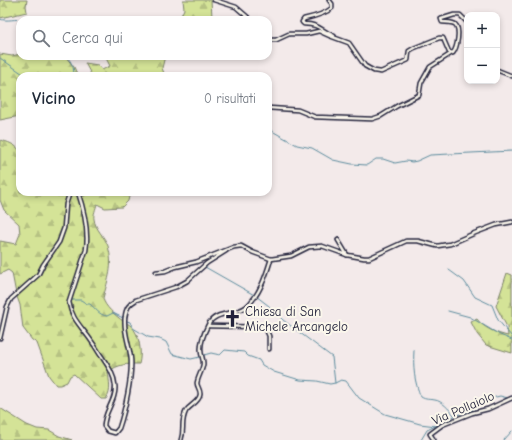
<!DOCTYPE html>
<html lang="it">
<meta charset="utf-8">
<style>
body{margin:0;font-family:"Comic Neue",sans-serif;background:#f2f2f3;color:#1f2937}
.controls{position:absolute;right:12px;top:12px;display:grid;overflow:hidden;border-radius:8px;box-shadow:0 2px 6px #0003}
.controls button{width:36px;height:36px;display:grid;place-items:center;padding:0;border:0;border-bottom:1px solid #e0e1e3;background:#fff;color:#1f2937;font:20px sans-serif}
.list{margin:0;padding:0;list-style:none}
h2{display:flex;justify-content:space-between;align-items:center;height:52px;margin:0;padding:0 16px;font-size:17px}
h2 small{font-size:13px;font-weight:400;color:#747a83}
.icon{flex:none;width:22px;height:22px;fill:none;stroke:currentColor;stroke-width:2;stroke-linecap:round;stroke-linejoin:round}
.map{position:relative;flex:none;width:512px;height:440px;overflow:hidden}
.search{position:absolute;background:#fff;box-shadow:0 2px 6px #0003;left:16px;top:16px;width:256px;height:44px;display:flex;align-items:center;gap:10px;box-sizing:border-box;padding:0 14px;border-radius:12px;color:#747a83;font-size:15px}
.panel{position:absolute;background:#fff;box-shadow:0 2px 6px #0003;left:16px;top:72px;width:256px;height:124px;border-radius:12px}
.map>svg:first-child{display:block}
.forest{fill:url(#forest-firs);stroke:#7b8269}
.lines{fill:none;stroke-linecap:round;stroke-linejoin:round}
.stream{stroke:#5b8b9d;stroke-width:1}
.minor-casing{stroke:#22223b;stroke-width:5.5}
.minor{stroke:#fbf7ec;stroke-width:2.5}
.labels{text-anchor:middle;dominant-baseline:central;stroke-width:4;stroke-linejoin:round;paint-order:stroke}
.poi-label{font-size:13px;fill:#22223b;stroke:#fbf7ec;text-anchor:start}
.street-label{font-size:13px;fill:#22223b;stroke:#fbf7ec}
</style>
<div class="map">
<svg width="512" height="440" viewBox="0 0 512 440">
<defs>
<pattern id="forest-firs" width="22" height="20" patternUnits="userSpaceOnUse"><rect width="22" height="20" fill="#d4e397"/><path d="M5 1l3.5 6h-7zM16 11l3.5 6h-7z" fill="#b6c283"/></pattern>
</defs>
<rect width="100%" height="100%" fill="#f3eaea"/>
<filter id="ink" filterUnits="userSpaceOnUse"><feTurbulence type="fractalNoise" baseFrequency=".025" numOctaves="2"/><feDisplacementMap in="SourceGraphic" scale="8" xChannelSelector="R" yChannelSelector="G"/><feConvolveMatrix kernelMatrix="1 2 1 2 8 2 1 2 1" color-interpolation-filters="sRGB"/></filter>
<g filter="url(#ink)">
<g class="forest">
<polygon points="0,0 27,0 26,6 27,12 0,18"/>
<polygon points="183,0 211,0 212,17 211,20 179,20 184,9"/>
<polygon points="0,54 12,56 20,54 20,56 65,56 74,67 78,76 20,76 20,116 0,120"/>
<polygon points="105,56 165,56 162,68 165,76 92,76 85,63 98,65 102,70 110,66"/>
<path d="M 0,140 C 8,142 15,144 20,151 L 20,192 L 68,192 L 84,196 L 88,192 L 130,192 L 128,201 L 122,207 L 105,208 L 97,204 C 96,208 93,215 94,219 C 95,229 105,237 108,246 C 114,266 108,279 103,298 C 104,306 116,316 123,321 C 126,323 129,324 131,326 C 140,334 142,354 139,364 C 127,364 118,364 108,372 C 109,381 112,391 106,399 L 101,399 L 74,374 L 70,376 L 67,382 L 60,385 L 56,385 L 49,376 L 37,343 L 32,340 L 23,328 L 20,305 L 16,294 L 12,273 L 8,270 L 0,274 L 0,241 L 16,244 L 20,234 L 19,224 L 4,210 L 0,200 Z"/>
<path d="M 507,273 L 512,275 L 512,353 L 486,345 L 477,334 L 471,322 L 477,319 C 483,328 498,334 508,336 L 507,327 L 496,306 Z"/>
<polygon points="0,408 27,425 37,429 49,430 59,436 72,440 0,440"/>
</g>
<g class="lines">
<g class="stream">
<path d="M 0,19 C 7,22 15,18 24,20"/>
<path d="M 66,56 C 72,62 74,67 74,76"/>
<polyline points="0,58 26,76"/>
<polyline points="268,127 272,131 297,145 312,148 333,160 352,164 367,165 376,159 383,159 395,163 406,161 412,162 417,161 430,155 512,151"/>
<polyline points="205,267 256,296 269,306 283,320 332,357 335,383"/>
<polyline points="449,270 464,281 475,297 492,305 498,320 512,337"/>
<path d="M 72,300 L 81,300 L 87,304 L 90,304 C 96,309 99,315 107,316 L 113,313 L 123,318"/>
<polyline points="448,311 470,317 500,335 512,340"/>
<polyline points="127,321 130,322 133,328 148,337 160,339 166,342 172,354 191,359 200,357"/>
<path d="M 414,350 C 413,367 414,382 421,397 C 426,400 429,399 435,400 C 442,401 449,409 454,415"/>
<polyline points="204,355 211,353 220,355 225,350 244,352 248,356 259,360 262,365 274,372 300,380 317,381 330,384 335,383 341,380 346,381 359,398 385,414 420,424 436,426"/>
<polyline points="421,440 427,430 448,420 454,416 472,410 492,398 500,396 508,398"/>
<polyline points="504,440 512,431"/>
</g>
<defs>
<g id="minor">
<polyline points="214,0 236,7 251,20"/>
<path d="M 329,0 L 332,4 L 332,8 C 325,14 313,17 304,19 L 302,22 L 304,24 C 320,24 321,31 334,36"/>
<path d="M 268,40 L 276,40 L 289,34 L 306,34 L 319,31 L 330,36 L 349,43 L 365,66 L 374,71 L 381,72 L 408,60 L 409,51 L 414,48 L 439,38 L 443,38 L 449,52 L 453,53 C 457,48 461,29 455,24 C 451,22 446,22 442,22 L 441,19 L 454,15 L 460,15 L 467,22"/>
<polyline points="497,70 512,76"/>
<polyline points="268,108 298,110 315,117 372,119 381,116 397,106 419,95 421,83 430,67 452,53"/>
<path d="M 78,192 C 84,210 89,231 86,250 L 69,302 C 71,319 83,328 92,342 C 96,347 98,352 102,357 C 108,366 114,374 115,385 C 117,400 104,411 104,426 L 108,431 L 115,433 L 119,428 C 125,410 132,378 131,360 C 130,346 123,331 125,317 C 126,308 129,304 136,300 L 176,287 L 187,281 L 207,263 L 226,251"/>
<polyline points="338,240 347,255"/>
<polyline points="156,272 165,271 175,267 196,262 234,247 241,246 252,252 271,259 291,256 309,247 322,246 347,255 364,258 369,258 406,241 418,241 437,246 450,244 475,233 496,225 512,222"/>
<polyline points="209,326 265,327 269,336 269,349"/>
<polyline points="0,338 7,307 11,299 38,275 43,265 59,242 64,228 66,204 70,192"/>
<path d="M 181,440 C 185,428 180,423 186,411 C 190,405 199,402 200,395 C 201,390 197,387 197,383 C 198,377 202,371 203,365 C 204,360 201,356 201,351 C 200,343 205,331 208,325 C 216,310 234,316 246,307 C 260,295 266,275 271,259"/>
<polyline points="434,440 430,434 442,425 472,413 488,409 512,398"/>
</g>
</defs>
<use href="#minor" class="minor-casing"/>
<use href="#minor" class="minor"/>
</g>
</g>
<defs>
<symbol id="church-bare" viewBox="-9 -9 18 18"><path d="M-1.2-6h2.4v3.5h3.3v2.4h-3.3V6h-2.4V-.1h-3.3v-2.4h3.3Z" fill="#22223b" stroke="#fbf7ec" stroke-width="2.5" paint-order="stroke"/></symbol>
</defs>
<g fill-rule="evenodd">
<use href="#church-bare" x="220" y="306" width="25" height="25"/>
</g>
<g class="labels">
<g class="poi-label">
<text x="245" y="311">Chiesa di San<tspan x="245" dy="15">Michele Arcangelo</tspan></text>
</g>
<g class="street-label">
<text transform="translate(463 408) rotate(-23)">Via Pollaiolo</text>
</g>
</g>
</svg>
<div class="controls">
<button>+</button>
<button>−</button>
</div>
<div class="search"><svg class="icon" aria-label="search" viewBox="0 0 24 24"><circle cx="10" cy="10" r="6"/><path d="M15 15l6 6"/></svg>Cerca qui</div>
<section class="panel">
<h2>Vicino<small>0 risultati</small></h2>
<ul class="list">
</ul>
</section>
</div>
